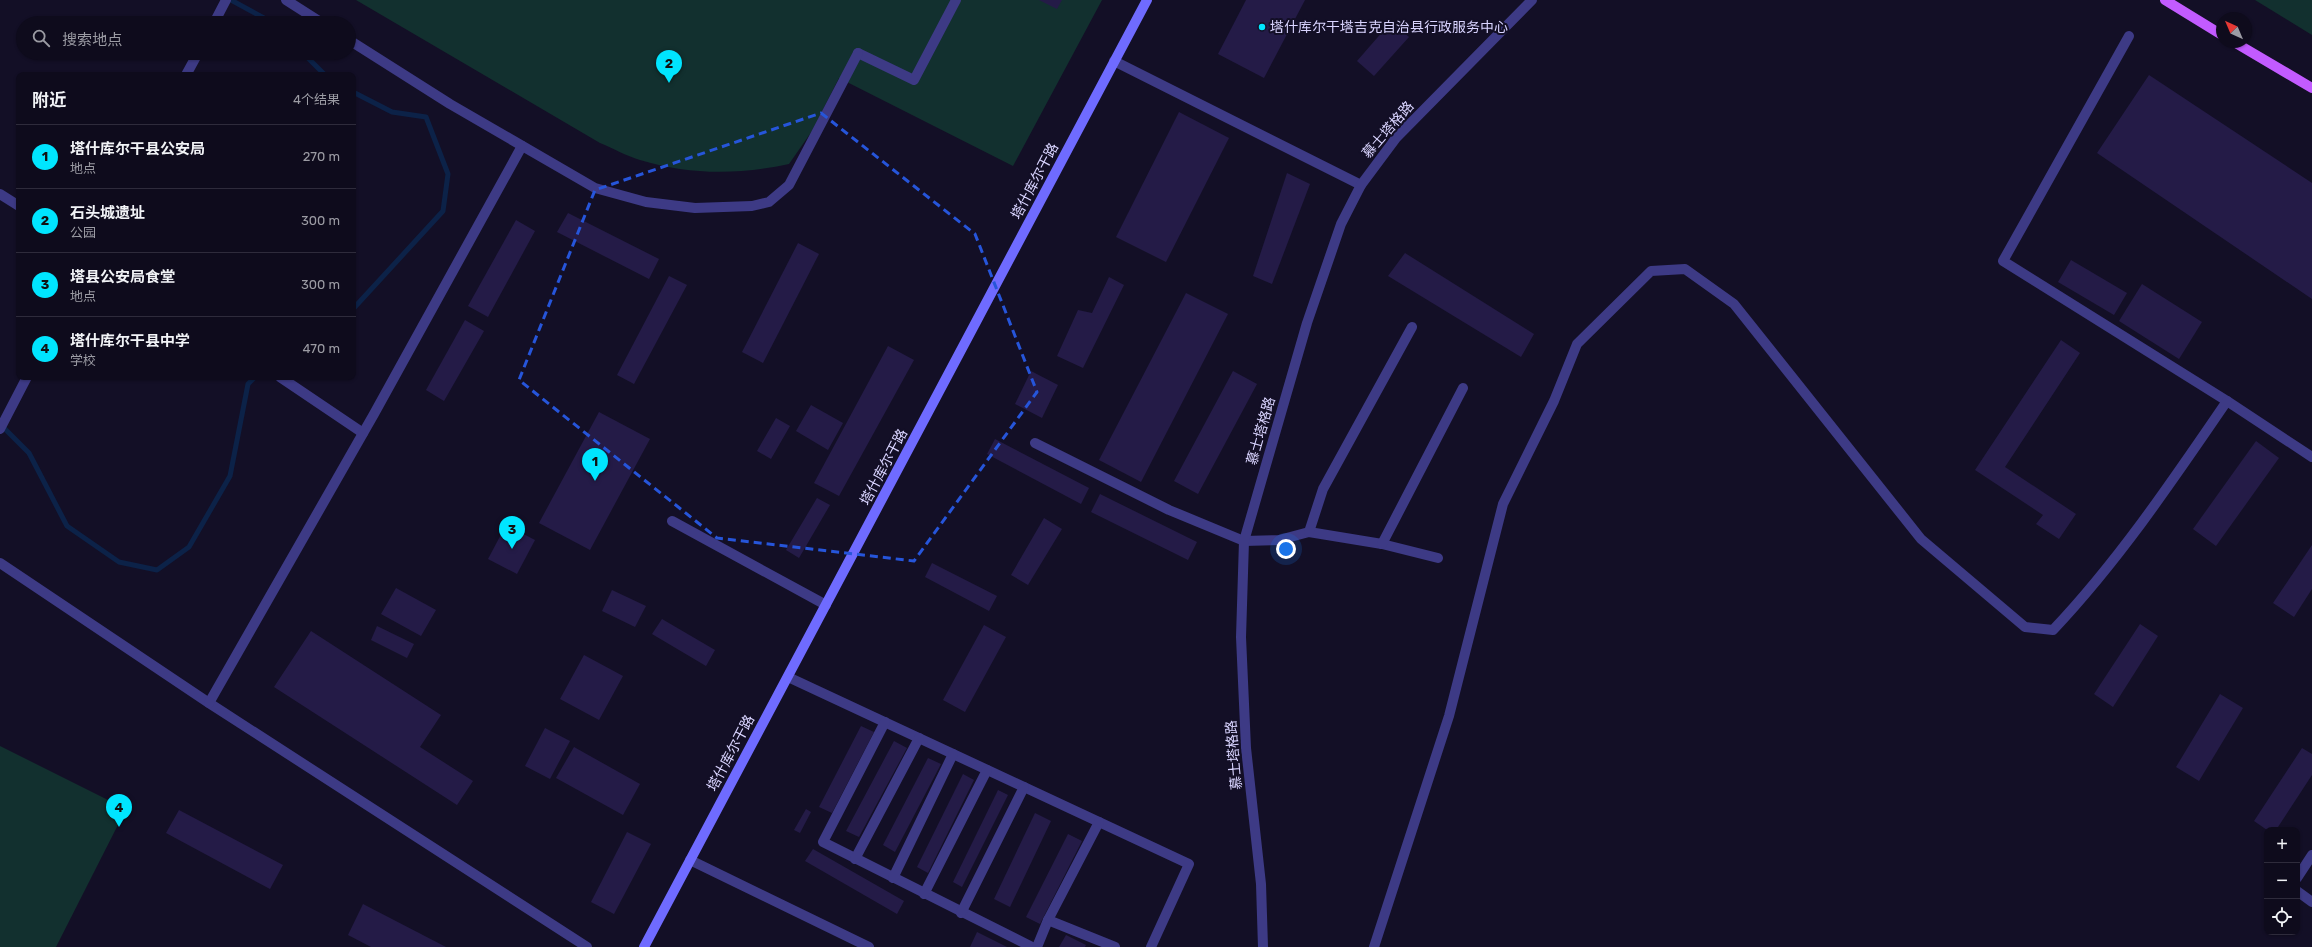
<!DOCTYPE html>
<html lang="zh">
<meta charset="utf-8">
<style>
body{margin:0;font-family:Rubik,"Noto Sans SC",sans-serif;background:#1c1929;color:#f1f3f6}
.controls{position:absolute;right:12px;bottom:12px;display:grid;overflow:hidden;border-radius:8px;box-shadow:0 1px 3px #0004}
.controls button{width:36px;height:36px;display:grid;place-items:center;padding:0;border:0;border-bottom:1px solid #2e2b3b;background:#0e0b1c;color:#f1f3f6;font:20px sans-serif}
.compass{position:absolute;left:2216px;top:12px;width:36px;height:36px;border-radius:50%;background:#0e0b1c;box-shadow:0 1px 3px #0004;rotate:316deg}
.you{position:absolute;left:1286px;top:549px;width:14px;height:14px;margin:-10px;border:3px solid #fff;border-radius:50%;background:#1a73e8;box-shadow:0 0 0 6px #1a73e833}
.badge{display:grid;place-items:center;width:26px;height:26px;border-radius:50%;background:#00e5ff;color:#111;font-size:13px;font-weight:700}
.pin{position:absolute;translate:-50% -33px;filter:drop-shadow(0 1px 2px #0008)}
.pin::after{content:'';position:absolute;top:21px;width:14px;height:12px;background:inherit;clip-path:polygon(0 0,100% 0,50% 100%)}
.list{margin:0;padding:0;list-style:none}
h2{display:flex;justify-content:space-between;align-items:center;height:52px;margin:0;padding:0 16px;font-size:17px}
h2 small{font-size:13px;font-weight:400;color:#9b9ba3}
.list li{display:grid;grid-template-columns:26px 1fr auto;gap:12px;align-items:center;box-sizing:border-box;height:64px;padding:0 16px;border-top:1px solid #2e2b3b}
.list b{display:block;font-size:15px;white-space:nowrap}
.list p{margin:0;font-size:13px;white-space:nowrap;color:#9b9ba3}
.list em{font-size:13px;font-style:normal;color:#9b9ba3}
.icon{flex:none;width:22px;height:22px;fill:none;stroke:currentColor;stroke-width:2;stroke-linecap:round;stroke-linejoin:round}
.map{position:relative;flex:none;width:2312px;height:947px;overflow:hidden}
.search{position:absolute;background:#0e0b1c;box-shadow:0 1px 3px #0004;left:16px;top:16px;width:340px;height:44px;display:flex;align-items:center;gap:10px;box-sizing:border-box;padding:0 14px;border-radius:22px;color:#9b9ba3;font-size:15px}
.panel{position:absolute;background:#0e0b1c;box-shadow:0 1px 3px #0004;left:16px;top:72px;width:340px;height:308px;border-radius:8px}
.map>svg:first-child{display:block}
.green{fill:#12302f}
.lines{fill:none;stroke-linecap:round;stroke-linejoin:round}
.stream{stroke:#0c2248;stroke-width:5}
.building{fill:#241b47}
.service{stroke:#3d3a85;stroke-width:10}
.minor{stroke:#3d3a85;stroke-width:10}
.tertiary{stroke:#3d3a85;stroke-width:10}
.secondary{stroke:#6f6bff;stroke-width:10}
.primary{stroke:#c25bff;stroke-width:10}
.marked{fill:none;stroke:#2655da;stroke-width:3;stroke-dasharray:8 5;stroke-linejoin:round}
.poi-dot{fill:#00e5ff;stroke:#130f26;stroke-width:1.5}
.labels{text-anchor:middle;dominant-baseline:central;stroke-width:4;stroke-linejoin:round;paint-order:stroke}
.poi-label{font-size:14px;fill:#d9d4ff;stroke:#130f26;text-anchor:start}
.street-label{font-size:14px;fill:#d9d4ff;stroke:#130f26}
</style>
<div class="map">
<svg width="2312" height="947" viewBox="0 0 2312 947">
<rect width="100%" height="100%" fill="#130f26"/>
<g class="green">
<path d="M 356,0 L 1102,0 L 1013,166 L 839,78 L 812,131 L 789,164 C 739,175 689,175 640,160 C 626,156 613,148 600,143 Z"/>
<polygon points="2255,0 2312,0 2312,35"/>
<polygon points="0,746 126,809 56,947 0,947"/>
</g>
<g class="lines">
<g class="stream">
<polyline points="231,0 273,23"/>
<polyline points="303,53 325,75"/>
<polyline points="353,92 392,112 426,117 448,174 443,211 353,309"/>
<polyline points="1,425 29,453 67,526 119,562 157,570 189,547 230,476 248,384 255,377"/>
</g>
</g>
<g class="building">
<polygon points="1039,0 1062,0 1057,9"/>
<polygon points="1246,0 1305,0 1264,78 1218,54"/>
<polygon points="1391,22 1409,37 1374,76 1357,61"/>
<polygon points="2149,75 2312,183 2312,299 2097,153"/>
<polygon points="1179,112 1229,138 1166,262 1116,237"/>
<polygon points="1287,173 1310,184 1272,284 1253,276"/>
<polygon points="568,213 659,259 649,279 557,232"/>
<polygon points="516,220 535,231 488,317 468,306"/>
<polygon points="798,243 819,254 763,363 742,352"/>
<polygon points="1405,253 1534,334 1521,357 1388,276"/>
<polygon points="2071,260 2127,293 2114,315 2058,282"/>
<polygon points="669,276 687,285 634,384 617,375"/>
<polygon points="1109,277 1124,285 1083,368 1057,356 1078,310 1092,313"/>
<polygon points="2142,284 2202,322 2179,359 2119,321"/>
<polygon points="1186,293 1228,314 1141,482 1099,460"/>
<polygon points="465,320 484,331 444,401 426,390"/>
<polygon points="2061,340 2080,353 2005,467 2076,514 2059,539 2036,524 2043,515 1975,470"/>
<polygon points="888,346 914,360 839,496 814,483"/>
<polygon points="1031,371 1058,385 1042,418 1015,404"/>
<polygon points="1233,371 1257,384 1198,494 1174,481"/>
<polygon points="811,405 843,423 828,450 796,431"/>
<polygon points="599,412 650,439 590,550 539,523"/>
<polygon points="776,418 790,426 771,459 757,451"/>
<polygon points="995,439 1089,488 1081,504 987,454"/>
<polygon points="2256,441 2279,458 2216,546 2193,529"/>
<polygon points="1100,494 1197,542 1188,560 1091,512"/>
<polygon points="817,498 830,505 799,558 786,550"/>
<polygon points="1044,518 1062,529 1028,585 1011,575"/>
<polygon points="506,525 535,540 517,574 488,559"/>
<polygon points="2312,545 2312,589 2294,617 2273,603"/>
<polygon points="932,563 997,596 989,611 925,577"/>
<polygon points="396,588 436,610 421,636 381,614"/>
<polygon points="612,590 646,606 635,627 602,611"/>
<polygon points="662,619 715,650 706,666 652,634"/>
<polygon points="2140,624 2158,636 2113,707 2094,694"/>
<polygon points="984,625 1006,637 965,712 943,700"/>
<polygon points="377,626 414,644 407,658 371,640"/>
<polygon points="311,631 441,715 420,747 473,781 457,805 274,687"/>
<polygon points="584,655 623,676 599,720 560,699"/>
<polygon points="2220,694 2243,708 2199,781 2176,767"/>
<polygon points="861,726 874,732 832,813 819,807"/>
<polygon points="545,728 570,741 550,779 525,766"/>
<polygon points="894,741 907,748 859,837 846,831"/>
<polygon points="574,747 640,784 623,815 556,778"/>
<polygon points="2302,748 2312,754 2312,775 2276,830 2267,830 2254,821"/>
<polygon points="928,758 941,764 895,852 883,845"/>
<polygon points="963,774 974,780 928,873 917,867"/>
<polygon points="998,790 1008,795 962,887 953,882"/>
<polygon points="806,809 811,812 800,833 794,830"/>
<polygon points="179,810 283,865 270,889 166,833"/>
<polygon points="1035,813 1051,821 1010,907 994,899"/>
<polygon points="627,832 651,844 614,914 591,902"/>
<polygon points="1068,834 1082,841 1040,924 1026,917"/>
<polygon points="813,849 904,901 897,914 805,861"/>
<polygon points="363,904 446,947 371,947 348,935"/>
<polygon points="977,932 1007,947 970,947"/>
<polygon points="1066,935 1086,945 1085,947 1059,947"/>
</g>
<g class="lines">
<g class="service">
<polyline points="214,23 226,0"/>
<polyline points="2129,36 2003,261 2227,401 2312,457"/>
<polyline points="858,53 914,80 956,0"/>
<polyline points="186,75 198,53"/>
<polyline points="0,194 19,206"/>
<polyline points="280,377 363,433"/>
<polyline points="0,429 27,377"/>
<polyline points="672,521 826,605"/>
<polyline points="0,563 209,703 587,947"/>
<polyline points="209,703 374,414 522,146"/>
<polyline points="2297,878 2312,855"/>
<polyline points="2297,891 2312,902"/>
<path d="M 1374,947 L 1449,716 L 1503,504 L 1554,401 L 1577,344 L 1651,271 L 1685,269 L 1734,304 L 1921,539 L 2025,627 L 2053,630 C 2119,560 2173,480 2227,401"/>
</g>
<g class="minor">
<polyline points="286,0 322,23"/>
<polyline points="349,40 450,104 595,188 646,202 695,208 752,206 769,202 789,185 858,53"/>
<polyline points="1114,61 1361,185"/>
<polyline points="1035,443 1169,510 1244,541 1279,540 1309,532 1382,544 1438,558"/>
<polyline points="1309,532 1323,489 1412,327"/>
<polyline points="1382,544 1463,388"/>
<polyline points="788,677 1189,864 1151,947"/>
<polyline points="885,722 823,842 1032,947"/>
<polyline points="855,859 919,738"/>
<polyline points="893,878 953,754"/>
<polyline points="924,894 987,770"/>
<polyline points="961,913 1024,787"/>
<polyline points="1048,920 1115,947"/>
<polyline points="1037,947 1048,920 1099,822"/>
</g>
<g class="tertiary">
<polyline points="690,860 869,947"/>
<polyline points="1263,947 1261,884 1246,748 1241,637 1244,541 1307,323 1341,224 1361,185 1396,138 1532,0"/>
</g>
<polyline class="secondary" points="644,947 1147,0"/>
<g class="primary">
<polyline points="2165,0 2222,35"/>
<polyline points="2234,42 2312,88"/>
</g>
</g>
<path class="marked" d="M 821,113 L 975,234 L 1037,392 L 914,561 L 717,538 L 519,380 L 595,190 Z"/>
<circle class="poi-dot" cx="1262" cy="27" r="4"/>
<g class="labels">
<g class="poi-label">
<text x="1270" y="27">塔什库尔干塔吉克自治县行政服务中心</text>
</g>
<g class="street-label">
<text transform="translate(1388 130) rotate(-49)">慕士塔格路</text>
<text transform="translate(1035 181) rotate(-62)">塔什库尔干路</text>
<text transform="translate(1261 431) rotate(-74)">慕士塔格路</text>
<text transform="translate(884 467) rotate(-62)">塔什库尔干路</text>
<text transform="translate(731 753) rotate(-62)">塔什库尔干路</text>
<text transform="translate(1234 755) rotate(-95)">慕士塔格路</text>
</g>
</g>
</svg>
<div class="controls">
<button>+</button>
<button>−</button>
<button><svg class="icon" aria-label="locate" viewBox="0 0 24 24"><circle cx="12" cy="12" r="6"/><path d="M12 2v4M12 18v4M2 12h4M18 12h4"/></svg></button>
</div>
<svg class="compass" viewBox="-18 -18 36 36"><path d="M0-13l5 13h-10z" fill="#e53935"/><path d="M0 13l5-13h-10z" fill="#9b9ba3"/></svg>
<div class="you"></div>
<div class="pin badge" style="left:595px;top:481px">1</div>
<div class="pin badge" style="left:669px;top:83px">2</div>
<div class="pin badge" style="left:512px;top:549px">3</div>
<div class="pin badge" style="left:119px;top:827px">4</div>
<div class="search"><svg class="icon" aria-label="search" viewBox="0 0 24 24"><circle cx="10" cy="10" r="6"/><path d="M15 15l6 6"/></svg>搜索地点</div>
<section class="panel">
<h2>附近<small>4个结果</small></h2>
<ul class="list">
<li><span class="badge">1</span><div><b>塔什库尔干县公安局</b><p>地点</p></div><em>270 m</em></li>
<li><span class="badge">2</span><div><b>石头城遗址</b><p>公园</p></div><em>300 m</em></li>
<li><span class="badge">3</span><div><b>塔县公安局食堂</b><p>地点</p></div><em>300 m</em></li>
<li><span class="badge">4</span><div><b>塔什库尔干县中学</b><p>学校</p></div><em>470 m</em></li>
</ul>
</section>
</div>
